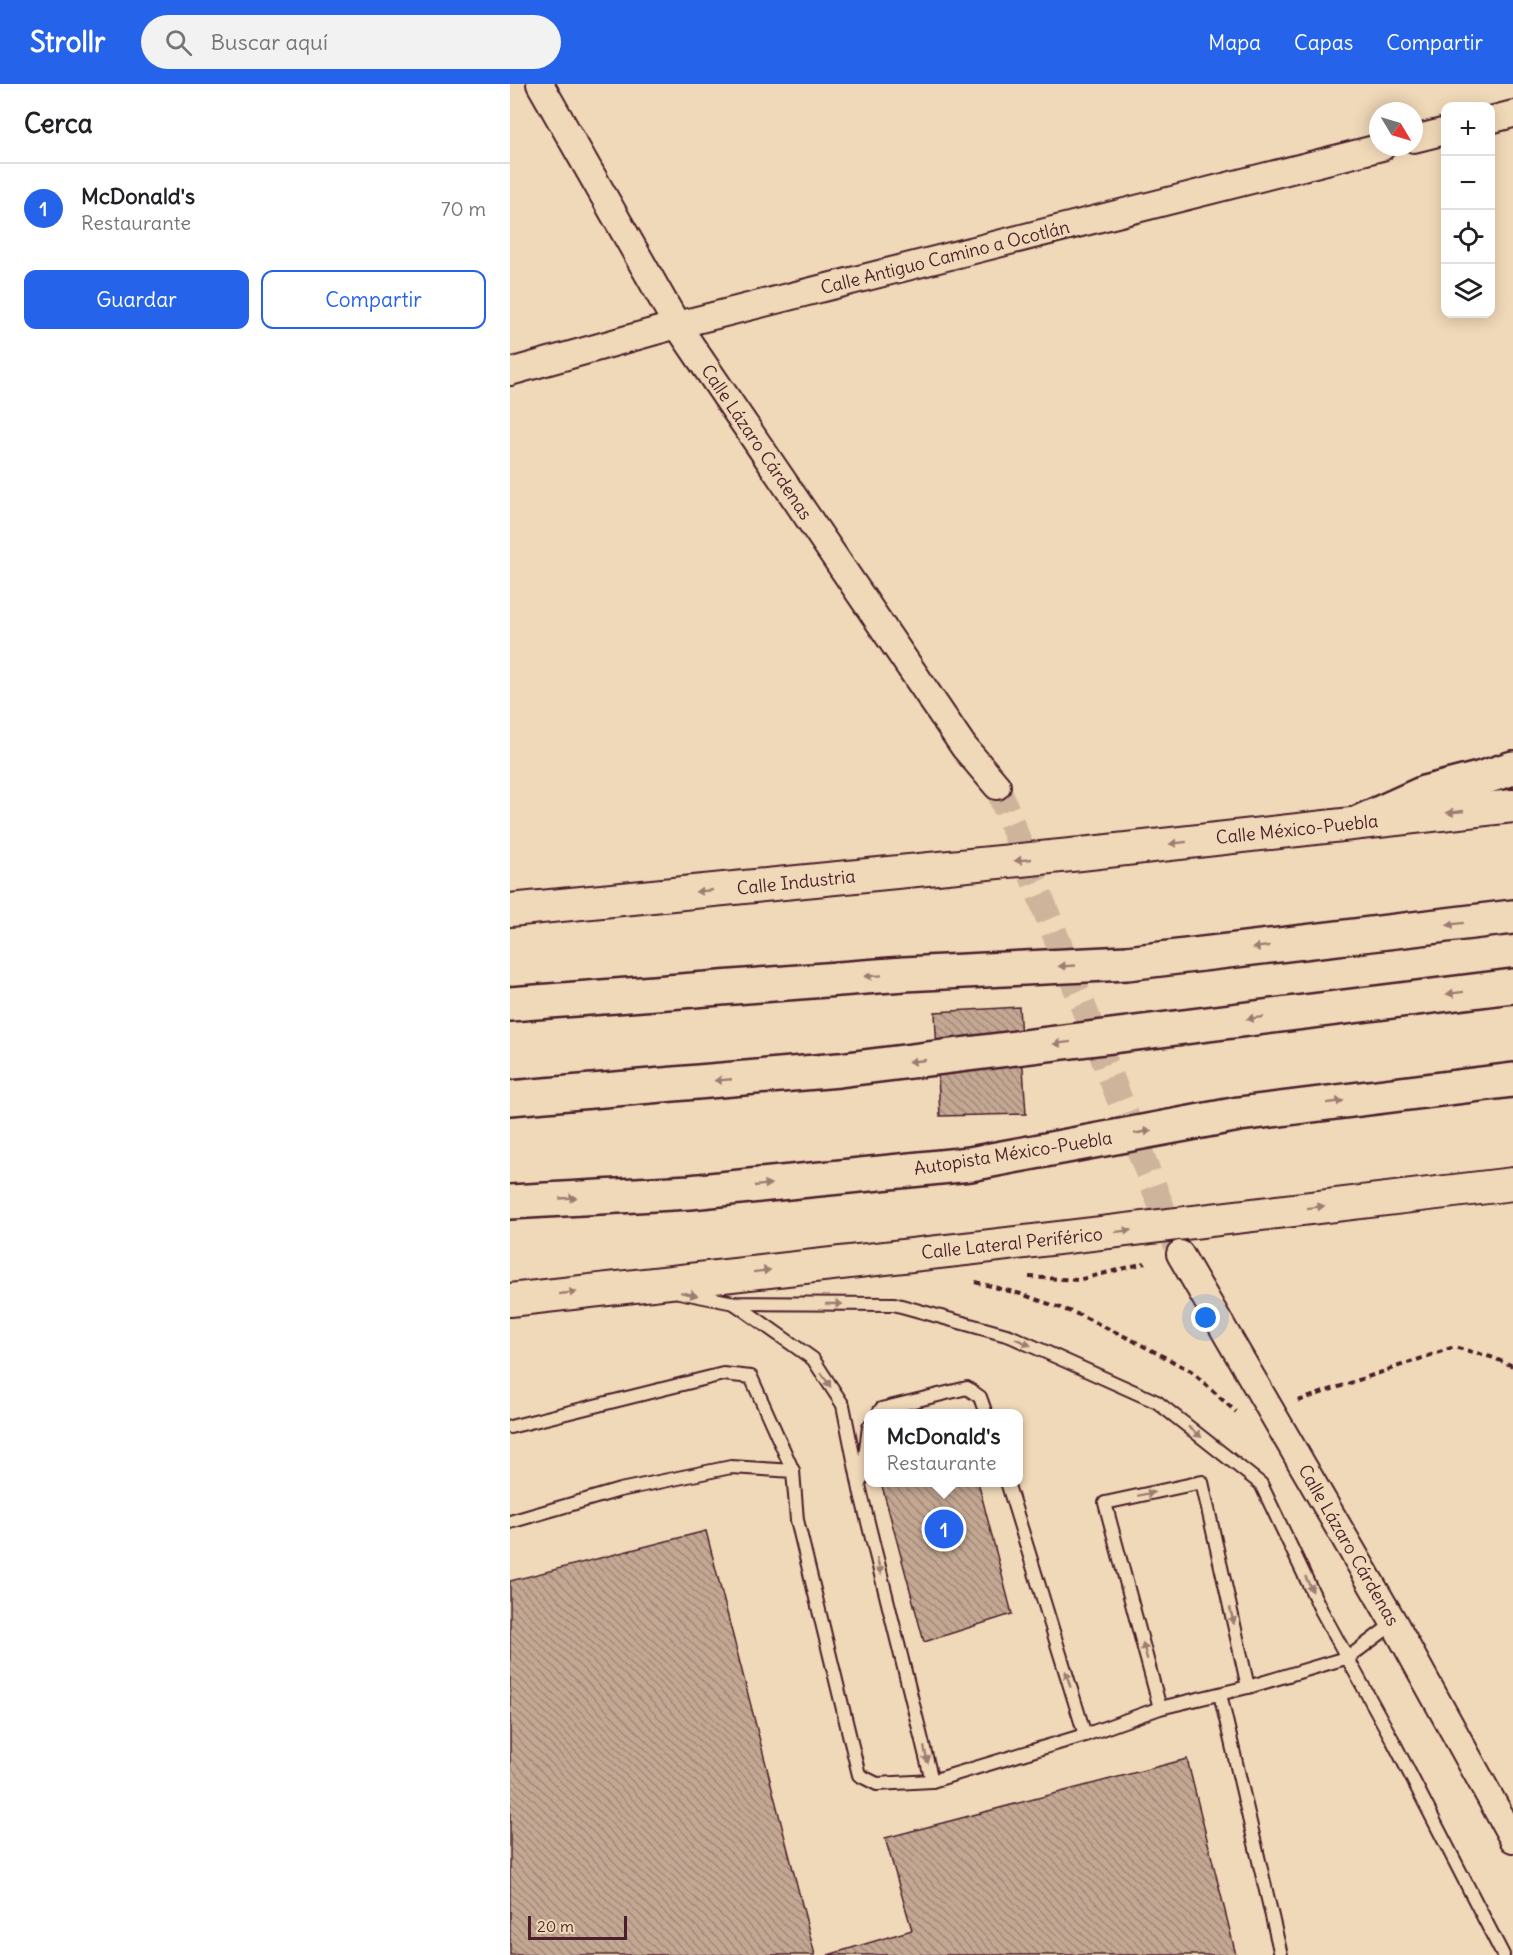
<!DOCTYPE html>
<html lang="es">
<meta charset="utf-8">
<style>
body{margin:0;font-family:Delius,sans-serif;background:#f2f2f2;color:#202124}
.controls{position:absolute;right:18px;top:18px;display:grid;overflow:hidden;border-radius:12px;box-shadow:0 3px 15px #0003}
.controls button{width:54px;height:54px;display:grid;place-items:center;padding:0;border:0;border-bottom:2px solid #e0e0e0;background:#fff;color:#202124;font:30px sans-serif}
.compass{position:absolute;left:859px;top:18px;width:54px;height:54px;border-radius:50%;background:#fff;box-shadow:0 3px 15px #0003;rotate:128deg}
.scale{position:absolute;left:18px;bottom:15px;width:99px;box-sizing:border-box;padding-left:6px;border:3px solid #4a1f2b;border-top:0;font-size:16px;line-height:21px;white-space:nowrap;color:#4a1f2b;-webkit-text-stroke:4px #f0d9b8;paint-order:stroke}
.you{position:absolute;left:696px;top:1234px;width:21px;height:21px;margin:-15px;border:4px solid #fff;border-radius:50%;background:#1a73e8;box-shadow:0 0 0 9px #1a73e833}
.badge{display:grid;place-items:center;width:39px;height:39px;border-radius:50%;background:#2563eb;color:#fff;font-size:20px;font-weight:700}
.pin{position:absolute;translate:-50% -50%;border:3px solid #fff;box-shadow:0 2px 6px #0006}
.popup{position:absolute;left:354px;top:1325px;width:159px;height:78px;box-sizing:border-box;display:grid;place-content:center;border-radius:12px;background:#fff;filter:drop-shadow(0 2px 4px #0005);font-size:20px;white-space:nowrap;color:#757577}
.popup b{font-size:22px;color:#202124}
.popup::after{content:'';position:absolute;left:50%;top:100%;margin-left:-12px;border:12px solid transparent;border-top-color:#fff}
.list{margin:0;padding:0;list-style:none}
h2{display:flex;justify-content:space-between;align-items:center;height:78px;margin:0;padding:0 24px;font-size:26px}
h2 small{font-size:20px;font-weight:400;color:#757577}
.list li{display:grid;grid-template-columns:39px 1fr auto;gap:18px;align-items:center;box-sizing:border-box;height:90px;padding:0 24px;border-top:2px solid #e0e0e0}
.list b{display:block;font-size:22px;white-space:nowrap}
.list p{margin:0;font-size:20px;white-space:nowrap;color:#757577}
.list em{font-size:20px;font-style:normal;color:#757577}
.actions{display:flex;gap:12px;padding:18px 24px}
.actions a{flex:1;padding:14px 0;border:2px solid #2563eb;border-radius:12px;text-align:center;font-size:21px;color:#2563eb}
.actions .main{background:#2563eb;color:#fff}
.icon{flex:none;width:33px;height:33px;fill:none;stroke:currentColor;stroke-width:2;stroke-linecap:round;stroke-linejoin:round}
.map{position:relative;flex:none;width:1003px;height:1871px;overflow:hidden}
header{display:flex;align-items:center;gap:36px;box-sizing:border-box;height:84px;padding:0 30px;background:#2563eb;color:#fff}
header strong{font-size:28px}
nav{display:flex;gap:33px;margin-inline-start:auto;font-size:21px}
.search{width:420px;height:54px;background:#f2f2f2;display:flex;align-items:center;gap:15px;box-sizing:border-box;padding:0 21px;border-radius:33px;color:#757577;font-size:22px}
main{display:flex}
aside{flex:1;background:#fff}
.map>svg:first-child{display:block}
.building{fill:url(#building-back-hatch);stroke:#4a1f2b;stroke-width:1.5}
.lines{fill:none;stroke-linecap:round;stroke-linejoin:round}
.minor-tunnel{stroke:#cfb49c;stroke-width:26;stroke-dasharray:26 13;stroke-linecap:butt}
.service-casing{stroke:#4a1f2b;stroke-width:16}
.minor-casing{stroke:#4a1f2b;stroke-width:30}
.tertiary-casing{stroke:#4a1f2b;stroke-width:36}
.trunk-casing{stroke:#4a1f2b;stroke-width:38}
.motorway-casing{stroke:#4a1f2b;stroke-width:38}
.path{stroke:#4a1f2b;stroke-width:4;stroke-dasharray:6 4.5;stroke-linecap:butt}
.service{stroke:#f0d9b8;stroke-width:12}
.minor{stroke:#f0d9b8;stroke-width:26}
.tertiary{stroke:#f0d9b8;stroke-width:32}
.trunk{stroke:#f0d9b8;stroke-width:33}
.motorway{stroke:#f0d9b8;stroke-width:33}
.oneway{fill:#9d7c72}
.labels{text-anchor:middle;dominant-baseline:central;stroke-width:6;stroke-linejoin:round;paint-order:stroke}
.street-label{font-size:18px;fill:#4a1f2b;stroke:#f0d9b8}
</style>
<header>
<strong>Strollr</strong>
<div class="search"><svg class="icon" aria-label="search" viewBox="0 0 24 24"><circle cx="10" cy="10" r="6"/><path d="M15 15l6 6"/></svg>Buscar aquí</div>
<nav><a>Mapa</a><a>Capas</a><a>Compartir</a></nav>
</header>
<main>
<aside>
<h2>Cerca<small></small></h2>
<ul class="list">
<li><span class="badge">1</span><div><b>McDonald's</b><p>Restaurante</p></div><em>70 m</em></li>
</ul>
<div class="actions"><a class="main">Guardar</a><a>Compartir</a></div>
</aside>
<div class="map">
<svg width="1003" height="1871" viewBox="0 0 1003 1871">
<defs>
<pattern id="building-back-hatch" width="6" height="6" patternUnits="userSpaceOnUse" patternTransform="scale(1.5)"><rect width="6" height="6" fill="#c4a893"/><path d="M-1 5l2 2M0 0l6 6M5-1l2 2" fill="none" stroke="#a18878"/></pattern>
</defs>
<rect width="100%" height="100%" fill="#f0d9b8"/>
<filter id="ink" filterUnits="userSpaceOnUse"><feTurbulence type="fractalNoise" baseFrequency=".0167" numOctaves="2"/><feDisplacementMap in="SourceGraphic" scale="12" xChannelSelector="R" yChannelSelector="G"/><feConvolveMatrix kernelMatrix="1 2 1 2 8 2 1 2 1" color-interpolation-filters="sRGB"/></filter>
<g filter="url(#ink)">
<g class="building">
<polygon points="509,923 516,1030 430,1032 425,928"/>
<polygon points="371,1398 468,1398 502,1530 414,1558"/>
<polygon points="196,1447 305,1871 0,1871 0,1497"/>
<polygon points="677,1675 726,1871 318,1871 402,1846 375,1754"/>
</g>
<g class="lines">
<polyline class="minor-tunnel" points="487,702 670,1170"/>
<defs>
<g id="service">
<polyline points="169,1208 224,1219 384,1220 500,1252 647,1318 751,1400 811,1526 882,1655 993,1871"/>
<polyline points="224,1219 303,1275 333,1321 350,1406 422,1697"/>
<polyline points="368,1330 371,1325 457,1304 470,1313 476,1330"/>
<polyline points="0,1343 213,1290 241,1293 283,1387"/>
<polyline points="352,1395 359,1343"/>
<polyline points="497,1398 575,1651"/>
<polyline points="0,1438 110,1406 221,1383 283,1387 287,1436 349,1691 367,1700 422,1697 575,1651 650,1624 738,1603 839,1573 884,1539"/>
<polyline points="710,1610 771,1871"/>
<polyline points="650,1624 595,1419 692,1398 738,1603"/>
</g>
<g id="minor">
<polyline points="30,0 167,241 454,663 487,702"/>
<polyline points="980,36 1003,30"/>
<polyline points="904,55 936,47"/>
<polyline points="0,288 167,241 872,63"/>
<polyline points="670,1170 884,1539 1003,1755"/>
</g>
<g id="tertiary">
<polyline points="0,826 571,770 1003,722"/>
<polyline points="0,1216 464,1164 1003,1100"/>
</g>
<polyline id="trunk" points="850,738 914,709 969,695 1003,684"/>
<g id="motorway">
<polyline points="0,920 394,890 617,879 1003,833"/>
<polyline points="0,1014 329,986 1003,902"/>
<polyline points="0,1118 180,1108 460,1080 729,1030 1003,996"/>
</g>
</defs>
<use href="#service" class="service-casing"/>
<use href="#minor" class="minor-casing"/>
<use href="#tertiary" class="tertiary-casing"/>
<use href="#trunk" class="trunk-casing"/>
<use href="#motorway" class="motorway-casing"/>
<g class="path">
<polyline points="519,1193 568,1196 635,1179"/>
<polyline points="465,1198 511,1210 570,1231 622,1256 681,1287 726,1328"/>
<polyline points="788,1317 944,1263 981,1273 1003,1282"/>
</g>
<use href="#service" class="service"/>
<use href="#minor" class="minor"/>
<use href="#tertiary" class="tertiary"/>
<use href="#trunk" class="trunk"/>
<use href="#motorway" class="motorway"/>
</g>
<defs><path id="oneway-solid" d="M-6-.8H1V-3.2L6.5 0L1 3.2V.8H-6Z" transform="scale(1.5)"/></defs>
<g class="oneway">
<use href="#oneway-solid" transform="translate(945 728) rotate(174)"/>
<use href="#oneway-solid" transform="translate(668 759) rotate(173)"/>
<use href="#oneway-solid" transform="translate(513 776) rotate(174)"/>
<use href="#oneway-solid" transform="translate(194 807) rotate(174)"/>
<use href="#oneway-solid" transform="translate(945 840) rotate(173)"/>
<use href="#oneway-solid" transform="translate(751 863) rotate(173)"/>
<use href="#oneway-solid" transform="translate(557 882) rotate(177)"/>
<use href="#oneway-solid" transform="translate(363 892) rotate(176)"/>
<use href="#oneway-solid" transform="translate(945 909) rotate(173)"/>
<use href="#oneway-solid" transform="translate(745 934) rotate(173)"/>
<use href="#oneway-solid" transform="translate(552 959) rotate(173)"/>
<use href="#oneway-solid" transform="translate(407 977) rotate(174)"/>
<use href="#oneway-solid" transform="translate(213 996) rotate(175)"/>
<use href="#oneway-solid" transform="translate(825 1018) rotate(-7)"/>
<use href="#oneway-solid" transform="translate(633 1048) rotate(-11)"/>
<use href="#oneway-solid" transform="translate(253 1101) rotate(-6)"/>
<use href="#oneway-solid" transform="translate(58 1114) rotate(-3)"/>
<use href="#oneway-solid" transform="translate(806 1123) rotate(-7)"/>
<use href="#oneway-solid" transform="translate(613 1147) rotate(-7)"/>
<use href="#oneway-solid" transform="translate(252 1187) rotate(-7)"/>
<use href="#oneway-solid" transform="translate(58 1209) rotate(-6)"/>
<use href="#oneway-solid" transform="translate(179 1210) rotate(12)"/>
<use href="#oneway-solid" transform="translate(324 1220)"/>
<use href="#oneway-solid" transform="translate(513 1258) rotate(24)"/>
<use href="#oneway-solid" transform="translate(316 1296) rotate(57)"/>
<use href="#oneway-solid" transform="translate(685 1348) rotate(38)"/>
<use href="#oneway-solid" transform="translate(636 1410) rotate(-12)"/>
<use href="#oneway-solid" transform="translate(369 1482) rotate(76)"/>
<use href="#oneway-solid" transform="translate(799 1500) rotate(64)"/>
<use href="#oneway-solid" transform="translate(722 1532) rotate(77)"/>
<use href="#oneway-solid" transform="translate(635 1567) rotate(-105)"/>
<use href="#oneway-solid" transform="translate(558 1595) rotate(-107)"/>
<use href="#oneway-solid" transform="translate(416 1671) rotate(77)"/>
</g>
</g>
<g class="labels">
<g class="street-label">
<text transform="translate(435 173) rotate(-14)">Calle Antiguo Camino a Ocotlán</text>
<text transform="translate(247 358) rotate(56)">Calle Lázaro Cárdenas</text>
<text transform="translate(787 745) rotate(-6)">Calle México-Puebla</text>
<text transform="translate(286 798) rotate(-6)">Calle Industria</text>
<text transform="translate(503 1069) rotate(-9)">Autopista México-Puebla</text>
<text transform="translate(502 1159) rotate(-6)">Calle Lateral Periférico</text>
<text transform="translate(839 1461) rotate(60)">Calle Lázaro Cárdenas</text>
</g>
</g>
</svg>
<div class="controls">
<button>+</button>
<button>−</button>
<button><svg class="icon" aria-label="locate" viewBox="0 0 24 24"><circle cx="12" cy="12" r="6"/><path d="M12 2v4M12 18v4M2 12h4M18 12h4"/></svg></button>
<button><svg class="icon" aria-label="layers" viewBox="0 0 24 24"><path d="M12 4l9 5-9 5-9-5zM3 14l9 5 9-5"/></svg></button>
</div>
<svg class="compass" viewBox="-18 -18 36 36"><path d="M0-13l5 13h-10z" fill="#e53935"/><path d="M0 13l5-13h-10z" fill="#757577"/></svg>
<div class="scale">20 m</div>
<div class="you"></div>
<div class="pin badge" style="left:434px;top:1445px">1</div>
<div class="popup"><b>McDonald's</b>Restaurante</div>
</div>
</main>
